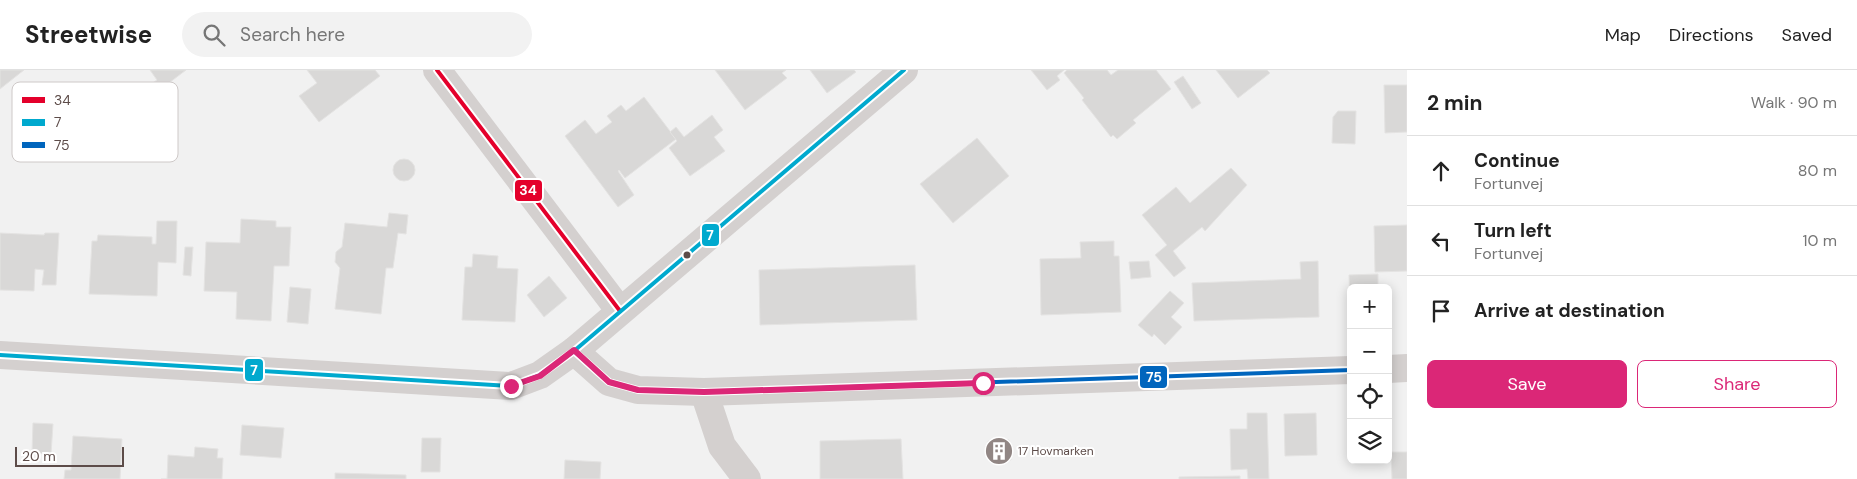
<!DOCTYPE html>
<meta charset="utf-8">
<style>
body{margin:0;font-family:"DM Sans",sans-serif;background:#f2f2f2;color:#222}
.controls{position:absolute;right:15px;bottom:15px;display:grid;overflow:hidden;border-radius:8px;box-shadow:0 2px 12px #0003}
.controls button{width:45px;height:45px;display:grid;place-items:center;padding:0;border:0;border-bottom:1px solid #e0e0e0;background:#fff;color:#222;font:25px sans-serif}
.scale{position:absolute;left:15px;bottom:12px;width:109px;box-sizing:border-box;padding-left:5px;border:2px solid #5d4c49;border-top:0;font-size:14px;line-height:18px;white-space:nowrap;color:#5d4c49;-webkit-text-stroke:4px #fff;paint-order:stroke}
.stop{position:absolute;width:15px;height:15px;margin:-11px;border:4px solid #db2777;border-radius:50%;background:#fff}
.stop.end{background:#db2777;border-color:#fff;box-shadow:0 1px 5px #0008}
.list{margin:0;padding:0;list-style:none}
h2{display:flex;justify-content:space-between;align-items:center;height:65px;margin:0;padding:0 20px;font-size:21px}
h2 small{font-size:16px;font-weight:400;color:#767676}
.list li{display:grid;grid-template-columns:32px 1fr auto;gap:15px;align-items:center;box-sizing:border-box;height:70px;padding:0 20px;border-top:1px solid #e0e0e0}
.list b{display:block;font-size:19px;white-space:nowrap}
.list p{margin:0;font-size:16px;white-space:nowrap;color:#767676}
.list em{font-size:16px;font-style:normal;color:#767676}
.actions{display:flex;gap:10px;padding:15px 20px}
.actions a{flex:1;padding:11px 0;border:1px solid #db2777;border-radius:8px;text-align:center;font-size:18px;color:#db2777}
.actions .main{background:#db2777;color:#fff}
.icon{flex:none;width:28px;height:28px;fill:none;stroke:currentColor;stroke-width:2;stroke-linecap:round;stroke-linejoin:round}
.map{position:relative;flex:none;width:1407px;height:409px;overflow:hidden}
header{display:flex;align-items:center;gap:30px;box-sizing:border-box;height:70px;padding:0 25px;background:#fff;border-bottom:1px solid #e0e0e0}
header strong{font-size:24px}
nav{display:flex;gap:28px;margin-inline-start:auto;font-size:18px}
.search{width:350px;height:45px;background:#f2f2f2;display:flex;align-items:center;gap:12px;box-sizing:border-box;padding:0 18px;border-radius:28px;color:#767676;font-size:19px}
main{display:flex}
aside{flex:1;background:#fff}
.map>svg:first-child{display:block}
.building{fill:#d9d8d7;stroke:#e4e3e2}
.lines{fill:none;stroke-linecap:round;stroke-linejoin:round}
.street{stroke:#d4d0cf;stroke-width:28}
.bus-1-casing{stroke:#fff;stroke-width:8}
.bus-2-casing{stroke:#fff;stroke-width:8}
.bus-3-casing{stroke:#fff;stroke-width:8}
.bus-1{stroke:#e4002b;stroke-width:4}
.bus-2{stroke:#00a9ce;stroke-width:4}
.bus-3{stroke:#0065bd;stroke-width:4}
.route{stroke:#db2777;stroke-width:6}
.bus-dot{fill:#5d4c49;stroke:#fff;stroke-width:2}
.labels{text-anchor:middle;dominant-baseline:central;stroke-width:4;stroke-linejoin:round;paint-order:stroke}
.poi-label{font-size:12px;fill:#5d4c49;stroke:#fff;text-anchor:start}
.key{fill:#fff;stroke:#cec9c8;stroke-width:1}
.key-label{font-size:14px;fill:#5d4c49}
.line-badge{stroke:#fff;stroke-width:2}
.badge-label{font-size:14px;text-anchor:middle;font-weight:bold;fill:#fff}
</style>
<header>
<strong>Streetwise</strong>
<div class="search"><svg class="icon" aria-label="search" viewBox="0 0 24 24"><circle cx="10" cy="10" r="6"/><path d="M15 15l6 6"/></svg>Search here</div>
<nav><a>Map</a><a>Directions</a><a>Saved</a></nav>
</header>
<main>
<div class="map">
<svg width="1407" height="409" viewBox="0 0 1407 409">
<rect width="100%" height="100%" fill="#f1f1f1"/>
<g class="building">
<polygon points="0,0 24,0 0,19"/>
<polygon points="150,0 186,0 165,16 177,32 162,43 144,19 157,10"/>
<polygon points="307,0 375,0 380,6 319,52 299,26 317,13"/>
<polygon points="715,0 786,0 782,3 787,8 745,40"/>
<polygon points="810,0 854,0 856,2 827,23"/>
<polygon points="1031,0 1064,0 1057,6 1060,10 1047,20"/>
<polygon points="1067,0 1107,0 1111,5 1118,0 1156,0 1171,19 1133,50 1136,53 1117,69 1113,65 1111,67 1082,30 1084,28 1064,3"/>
<polygon points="1216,0 1267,0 1270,3 1238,28"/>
<polygon points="1183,6 1201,33 1192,39 1174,12"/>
<polygon points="1384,15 1407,15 1407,62 1385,63"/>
<polygon points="644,27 676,69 625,108 619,100 618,101 634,125 618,137 565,66 585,50 596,64 612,52 607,46 621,35 626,41"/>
<polygon points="1338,41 1356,41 1355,74 1332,73 1333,47"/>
<polygon points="712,45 723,60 714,67 725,81 690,106 669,78 677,71 670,62 676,57 684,67"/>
<polygon points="977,68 1009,106 953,153 920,114"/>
<circle cx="404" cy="100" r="11"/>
<polygon points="1231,98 1247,115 1205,161 1202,157 1173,181 1186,198 1174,207 1155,185 1167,175 1142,145 1176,117 1190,133"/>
<polygon points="389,143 408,145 406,164 398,163 393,198 386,198 381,244 335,239 340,198 335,192 336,182 342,177 345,153 387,157"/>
<polygon points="241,149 276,151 276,157 291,157 289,196 274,196 271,251 236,249 237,222 204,221 206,172 240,173"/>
<polygon points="157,151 177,151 176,193 158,192 157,226 89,224 92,171 97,171 98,165 152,167 152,174 156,174"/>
<polygon points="1407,155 1407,201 1375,202 1374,156"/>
<polygon points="0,163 44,165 45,163 59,163 56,215 42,215 44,200 35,199 34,221 0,220"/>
<polygon points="1114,171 1114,186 1119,186 1121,242 1041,245 1040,189 1081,188 1080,172"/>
<polygon points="185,177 193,177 191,206 183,205"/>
<polygon points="473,184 498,186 497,198 518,199 515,252 462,250 465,197 472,197"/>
<polygon points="1149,191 1151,207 1131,209 1129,192"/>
<polygon points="1318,191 1319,247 1194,251 1192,213 1301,209 1300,192"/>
<polygon points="915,195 917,250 760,255 759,200"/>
<polygon points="1378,204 1378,218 1351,218 1350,234 1349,205"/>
<polygon points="549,206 567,228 544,247 527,225"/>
<polygon points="290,217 311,219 308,254 287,252"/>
<polygon points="1170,221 1184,233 1171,247 1182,257 1165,275 1154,264 1152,267 1138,255"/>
<polygon points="1247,343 1267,343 1269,409 1248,409 1247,399 1231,400 1230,359 1247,359"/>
<polygon points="1316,343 1317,385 1285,386 1284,344"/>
<polygon points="33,353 53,354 51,384 32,383"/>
<polygon points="242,355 284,358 281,388 240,385"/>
<polygon points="73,366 122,369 120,409 64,409 65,400 71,400"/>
<polygon points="422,368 441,368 440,402 421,402"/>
<polygon points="901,369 903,409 820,409 820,371"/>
<polygon points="1009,370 1011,390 989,391 988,371"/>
<polygon points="195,377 218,379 217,388 223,388 222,409 161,409 167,409 168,385 194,387"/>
<polygon points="1391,382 1407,382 1407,409 1392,409"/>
<polygon points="565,390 601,392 600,409 564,409"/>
<polygon points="335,403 406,405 406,409 335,409"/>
<polygon points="1240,406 1240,409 1179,409 1179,407"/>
</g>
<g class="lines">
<g class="street">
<polyline points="437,0 620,241"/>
<polyline points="574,281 609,312 638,320 704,322 1351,300"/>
<polyline points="0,285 511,316 540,305 574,281 904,0"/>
<polyline points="1388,299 1407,298"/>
<polyline points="704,322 722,376 747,409"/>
</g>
<defs>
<polyline id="bus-1" points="437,0 620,241"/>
<polyline id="bus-2" points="0,285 511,316 540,305 574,281 904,0"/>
<polyline id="bus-3" points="574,281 609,312 638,320 704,322 1351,300"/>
</defs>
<use href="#bus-1" class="bus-1-casing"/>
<use href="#bus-2" class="bus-2-casing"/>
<use href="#bus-3" class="bus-3-casing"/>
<use href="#bus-1" class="bus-1"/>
<use href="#bus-2" class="bus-2"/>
<use href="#bus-3" class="bus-3"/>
</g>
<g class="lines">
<polyline class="route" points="511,316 540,306 574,280 609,312 638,320 704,322 983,313"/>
</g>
<defs>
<symbol id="building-disc" viewBox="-11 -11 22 22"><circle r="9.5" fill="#918684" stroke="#fff"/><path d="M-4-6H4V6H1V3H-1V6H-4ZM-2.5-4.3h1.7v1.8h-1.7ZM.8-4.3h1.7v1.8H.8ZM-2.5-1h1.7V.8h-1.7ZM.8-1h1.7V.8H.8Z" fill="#fff"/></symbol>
</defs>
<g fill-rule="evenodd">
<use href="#building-disc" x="983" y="365" width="32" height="32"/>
</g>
<circle class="bus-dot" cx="687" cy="185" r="4.5"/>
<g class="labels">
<g class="poi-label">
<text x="1018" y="381">17 Hovmarken</text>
</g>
</g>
<rect x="12" y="12" width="166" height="80" rx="8" class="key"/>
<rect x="22" y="27" width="23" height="6" fill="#e4002b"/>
<rect x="22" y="49" width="23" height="7" fill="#00a9ce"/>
<rect x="22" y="72" width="23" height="6" fill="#0065bd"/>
<g class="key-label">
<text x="54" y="35">34</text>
<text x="54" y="57">7</text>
<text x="54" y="80">75</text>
</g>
<g class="line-badge">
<rect x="514" y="109" width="29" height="23" rx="5" fill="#e4002b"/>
<rect x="701" y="153" width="19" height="24" rx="5" fill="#00a9ce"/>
<rect x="244" y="288" width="20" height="24" rx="5" fill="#00a9ce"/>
<rect x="1139" y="295" width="29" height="24" rx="5" fill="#0065bd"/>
</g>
<g class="badge-label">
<text x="528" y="125">34</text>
<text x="710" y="170">7</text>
<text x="254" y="305">7</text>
<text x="1154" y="312">75</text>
</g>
</svg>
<div class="controls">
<button>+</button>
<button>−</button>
<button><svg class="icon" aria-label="locate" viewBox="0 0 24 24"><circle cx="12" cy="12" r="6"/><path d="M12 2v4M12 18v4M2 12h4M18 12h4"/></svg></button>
<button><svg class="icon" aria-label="layers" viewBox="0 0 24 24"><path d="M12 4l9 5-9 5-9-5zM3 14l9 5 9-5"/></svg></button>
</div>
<div class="scale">20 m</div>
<div class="stop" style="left:983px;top:313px"></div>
<div class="stop end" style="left:511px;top:316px"></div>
</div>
<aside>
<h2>2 min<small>Walk · 90 m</small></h2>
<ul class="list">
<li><svg class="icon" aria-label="ahead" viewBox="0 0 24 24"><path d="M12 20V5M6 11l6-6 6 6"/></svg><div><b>Continue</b><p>Fortunvej</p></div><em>80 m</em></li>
<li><svg class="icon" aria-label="left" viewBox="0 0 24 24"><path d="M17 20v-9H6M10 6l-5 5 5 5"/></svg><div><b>Turn left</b><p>Fortunvej</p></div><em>10 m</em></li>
<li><svg class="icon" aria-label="arrive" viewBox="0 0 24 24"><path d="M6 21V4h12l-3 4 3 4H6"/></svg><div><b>Arrive at destination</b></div></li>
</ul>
<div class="actions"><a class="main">Save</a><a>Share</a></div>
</aside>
</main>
